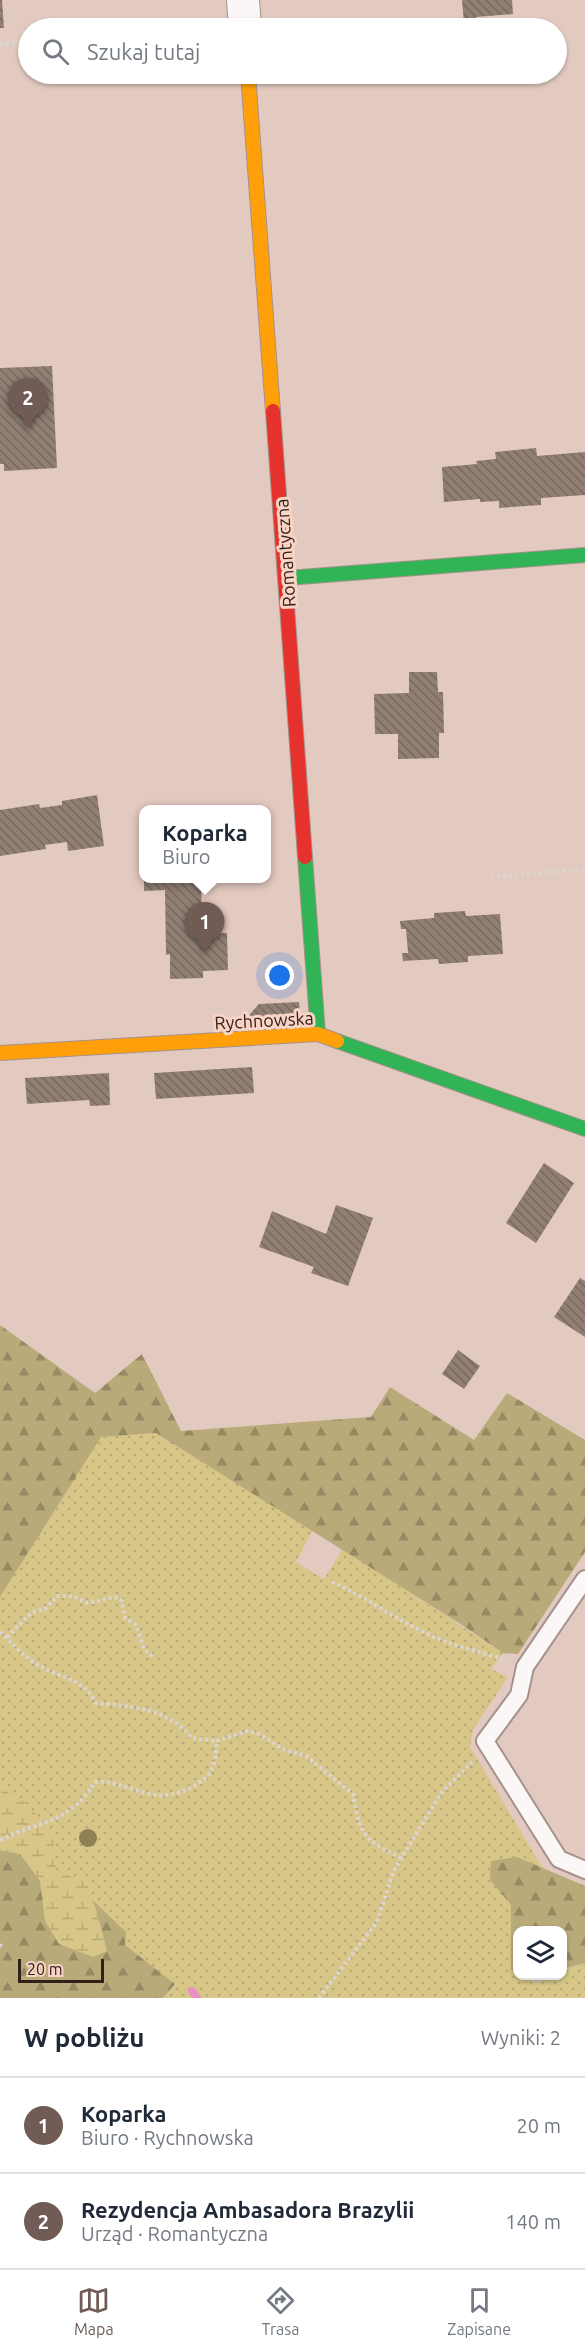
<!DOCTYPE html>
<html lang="pl">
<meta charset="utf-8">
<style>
body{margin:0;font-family:Ubuntu,sans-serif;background:#f2f2f3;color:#1f2937}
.controls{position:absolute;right:18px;bottom:18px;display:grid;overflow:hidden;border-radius:12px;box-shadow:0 2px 4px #0004}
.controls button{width:54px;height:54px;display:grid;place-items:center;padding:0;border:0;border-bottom:2px solid #e0e1e3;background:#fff;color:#1f2937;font:30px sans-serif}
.scale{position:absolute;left:18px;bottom:15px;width:86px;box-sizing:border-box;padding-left:6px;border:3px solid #32211a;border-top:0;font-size:16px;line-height:21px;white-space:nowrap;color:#32211a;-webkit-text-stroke:4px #f9d3c4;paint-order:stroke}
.you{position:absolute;left:280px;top:976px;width:21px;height:21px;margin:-15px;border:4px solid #fff;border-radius:50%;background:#1a73e8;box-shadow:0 0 0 9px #1a73e833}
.badge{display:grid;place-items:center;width:39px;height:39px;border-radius:50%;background:#705c54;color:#fff;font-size:20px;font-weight:700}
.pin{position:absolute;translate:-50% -50px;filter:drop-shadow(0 2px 3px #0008)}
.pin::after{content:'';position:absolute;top:32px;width:21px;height:18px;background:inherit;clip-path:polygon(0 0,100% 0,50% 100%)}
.popup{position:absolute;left:139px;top:805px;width:132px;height:78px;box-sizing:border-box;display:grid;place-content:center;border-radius:12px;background:#fff;filter:drop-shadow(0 2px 4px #0005);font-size:20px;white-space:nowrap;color:#747a83}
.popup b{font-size:22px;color:#1f2937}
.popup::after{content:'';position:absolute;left:50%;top:100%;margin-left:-12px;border:12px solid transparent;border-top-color:#fff}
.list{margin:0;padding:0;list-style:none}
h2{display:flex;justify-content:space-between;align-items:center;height:78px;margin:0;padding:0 24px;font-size:26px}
h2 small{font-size:20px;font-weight:400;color:#747a83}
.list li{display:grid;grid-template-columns:39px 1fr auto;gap:18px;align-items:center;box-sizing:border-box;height:96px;padding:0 24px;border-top:2px solid #e0e1e3}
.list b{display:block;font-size:22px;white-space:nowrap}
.list p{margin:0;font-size:20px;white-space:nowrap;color:#747a83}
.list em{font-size:20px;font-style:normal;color:#747a83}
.icon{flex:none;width:33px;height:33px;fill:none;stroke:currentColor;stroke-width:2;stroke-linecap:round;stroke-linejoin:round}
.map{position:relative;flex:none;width:585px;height:1998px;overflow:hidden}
.search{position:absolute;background:#fff;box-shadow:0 2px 4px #0004;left:18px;right:18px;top:18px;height:66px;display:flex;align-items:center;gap:15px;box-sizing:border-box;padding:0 21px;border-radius:33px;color:#747a83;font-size:22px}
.sheet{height:270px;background:#fff}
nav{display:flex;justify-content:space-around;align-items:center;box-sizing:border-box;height:84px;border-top:2px solid #e0e1e3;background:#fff;font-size:16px;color:#747a83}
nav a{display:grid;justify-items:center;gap:3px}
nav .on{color:#705c54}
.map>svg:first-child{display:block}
.grass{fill:url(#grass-dots)}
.forest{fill:url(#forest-firs)}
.wetland{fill:url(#wetland-marsh)}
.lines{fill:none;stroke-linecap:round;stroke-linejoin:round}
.stream{stroke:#eb90c2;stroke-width:8}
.building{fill:url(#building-back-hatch)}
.lane-casing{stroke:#a5928b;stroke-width:20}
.street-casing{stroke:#a5928b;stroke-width:34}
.fast-casing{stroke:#a5928b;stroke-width:16}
.slow-casing{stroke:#a5928b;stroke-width:16}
.jam-casing{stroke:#a5928b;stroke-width:16}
.path{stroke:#dbd4d1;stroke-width:4;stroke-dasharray:3 3;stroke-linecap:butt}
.lane{stroke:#fbf7f6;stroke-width:16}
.street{stroke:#fbf7f6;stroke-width:32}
.fast{stroke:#30b455;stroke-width:14}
.slow{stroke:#ff9f0a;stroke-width:14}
.jam{stroke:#e5322d;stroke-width:14}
.tree{fill:#8f8056}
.labels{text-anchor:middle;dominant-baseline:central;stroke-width:6;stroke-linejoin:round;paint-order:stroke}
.street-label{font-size:18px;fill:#32211a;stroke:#f9d3c4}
</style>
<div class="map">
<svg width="585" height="1998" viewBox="0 0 585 1998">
<defs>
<pattern id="grass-dots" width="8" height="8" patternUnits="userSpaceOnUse" patternTransform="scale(1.5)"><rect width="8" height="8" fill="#d7c688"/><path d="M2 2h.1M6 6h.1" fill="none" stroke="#b9aa75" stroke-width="1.8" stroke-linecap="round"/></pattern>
<pattern id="forest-firs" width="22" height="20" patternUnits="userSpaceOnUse" patternTransform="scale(1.5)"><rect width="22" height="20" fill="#b9aa79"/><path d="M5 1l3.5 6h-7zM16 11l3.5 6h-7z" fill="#978a62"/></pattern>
<pattern id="wetland-marsh" width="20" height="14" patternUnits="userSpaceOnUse" patternTransform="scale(1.5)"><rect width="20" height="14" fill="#d7c688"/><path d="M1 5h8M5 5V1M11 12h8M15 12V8" fill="none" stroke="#b9aa75"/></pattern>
<pattern id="building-back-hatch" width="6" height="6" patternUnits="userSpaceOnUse" patternTransform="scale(1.5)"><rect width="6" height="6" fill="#917f74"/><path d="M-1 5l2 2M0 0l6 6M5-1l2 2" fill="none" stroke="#77685e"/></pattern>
</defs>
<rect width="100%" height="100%" fill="#e3cac0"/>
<polygon class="grass" points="156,1433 313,1530 296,1562 324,1579 343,1549 503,1653 491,1669 508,1677 473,1730 470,1747 544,1870 517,1857 490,1880 511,1904 511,1970 518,1976 538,1983 551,1976 562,1976 563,1969 585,1963 585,1998 163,1998 175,1984 125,1945 67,1876 20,1854 0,1850 0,1597 100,1437"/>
<g class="forest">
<polygon points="0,1325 95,1393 142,1354 181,1431 371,1417 390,1387 474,1440 507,1393 585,1440 585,1552 518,1654 503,1653 462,1625 156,1433 101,1437 0,1597"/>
<polygon points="0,1850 20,1854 67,1876 126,1932 125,1945 175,1984 163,1998 0,1998"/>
<polygon points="517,1857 585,1886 585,1963 563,1969 562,1930 518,1930 517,1973 511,1970 511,1905 490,1880 491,1861"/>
</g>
<polygon class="wetland" points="0,1787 25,1803 52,1830 56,1871 85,1882 97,1912 107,1951 93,1957 59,1944 45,1921 40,1881 20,1854 0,1850"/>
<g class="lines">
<polyline class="stream" points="192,1991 197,1998"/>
</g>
<g class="building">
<polygon points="0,0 2,0 4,28 0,28"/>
<polygon points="462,0 512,0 513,14 476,17 476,23 464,24"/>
<polygon points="52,366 57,468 4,471 4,464 0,464 0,368"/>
<polygon points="536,448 537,456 585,452 585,495 541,498 541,505 499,508 499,501 480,502 480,499 444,502 442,467 477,464 476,461 496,459 495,452"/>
<polygon points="409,672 437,672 438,692 443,692 444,733 439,733 439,758 398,759 398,734 375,734 374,694 409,693"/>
<polygon points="97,795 104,846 68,851 67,842 45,845 46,849 0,856 0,810 39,804 40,808 62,805 62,801"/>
<polygon points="144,878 201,878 202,934 227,933 228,970 203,971 203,978 170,979 170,954 166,955 165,890 144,891"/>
<polygon points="465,911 466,916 500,914 503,954 468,956 468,962 439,964 438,959 403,961 402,953 408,953 406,929 401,929 400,921 434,918 434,913"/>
<polygon points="299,1002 301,1023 251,1026 250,1014 259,1004"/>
<polygon points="252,1067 254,1093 156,1099 154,1073"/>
<polygon points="109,1073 110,1105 90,1106 89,1100 27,1104 25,1078"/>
<polygon points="544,1163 574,1183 536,1243 506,1223"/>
<polygon points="336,1205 373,1218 348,1286 311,1273 314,1267 259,1247 272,1211 326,1234"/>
<polygon points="580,1278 585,1281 585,1337 554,1317"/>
<polygon points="458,1350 480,1366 464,1389 442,1374"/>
</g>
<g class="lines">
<defs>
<polyline id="lane" points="585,1579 525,1667 519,1695 485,1741 559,1859 585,1870"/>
<polyline id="street" points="243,0 245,28"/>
<g id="fast">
<polyline points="287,578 585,555"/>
<polyline points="305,857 318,1034"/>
<polyline points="337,1041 585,1129"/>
</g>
<g id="slow">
<polyline points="248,74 273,411"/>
<polyline points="0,1053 318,1034 337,1041"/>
</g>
<polyline id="jam" points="273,411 305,857"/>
</defs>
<use href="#lane" class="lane-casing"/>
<use href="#street" class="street-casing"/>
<use href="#fast" class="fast-casing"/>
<use href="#slow" class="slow-casing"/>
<use href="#jam" class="jam-casing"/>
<g class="path">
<polyline points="0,45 28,40"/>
<polyline points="491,877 585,869"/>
<path d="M 332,1582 C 366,1597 396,1620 430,1635 C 454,1647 480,1651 505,1660"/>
<path d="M 0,1632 C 12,1642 22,1655 35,1663 C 61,1680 80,1675 96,1703 C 132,1706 167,1708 192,1738 L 217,1741"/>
<polyline points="7,1637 31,1613 45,1609 57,1596 72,1596 87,1603 115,1597 122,1601 125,1618 136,1625 144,1649 154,1658"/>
<path d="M 0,1840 C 40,1820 68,1825 95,1782 C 117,1781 133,1791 155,1795 C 173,1798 204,1786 212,1769 C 216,1760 216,1750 217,1741 L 247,1731 L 257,1733 L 283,1749 L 306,1756 L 353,1794 C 360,1836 364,1839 401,1858"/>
<polyline points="0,1945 2,1946"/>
<polyline points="319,1998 377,1922 394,1870 442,1792 472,1762"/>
</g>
<use href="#lane" class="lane"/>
<use href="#street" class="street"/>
<use href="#fast" class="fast"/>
<use href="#slow" class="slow"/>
<use href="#jam" class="jam"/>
</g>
<circle class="tree" cx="88" cy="1838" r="9"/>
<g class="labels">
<g class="street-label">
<text transform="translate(285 553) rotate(-94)">Romantyczna</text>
<text transform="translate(264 1020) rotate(-3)">Rychnowska</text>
</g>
</g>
</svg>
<div class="controls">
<button><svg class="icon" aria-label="layers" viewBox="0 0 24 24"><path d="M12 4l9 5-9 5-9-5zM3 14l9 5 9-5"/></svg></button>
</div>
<div class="scale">20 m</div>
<div class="you"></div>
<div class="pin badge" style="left:205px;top:952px">1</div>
<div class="popup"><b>Koparka</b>Biuro</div>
<div class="pin badge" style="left:28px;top:428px">2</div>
<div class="search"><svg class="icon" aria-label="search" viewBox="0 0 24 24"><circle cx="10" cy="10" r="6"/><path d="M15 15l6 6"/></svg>Szukaj tutaj</div>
</div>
<section class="sheet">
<h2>W pobliżu<small>Wyniki: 2</small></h2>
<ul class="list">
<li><span class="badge">1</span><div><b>Koparka</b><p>Biuro · Rychnowska</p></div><em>20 m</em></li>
<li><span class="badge">2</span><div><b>Rezydencja Ambasadora Brazylii</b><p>Urząd · Romantyczna</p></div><em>140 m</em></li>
</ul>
</section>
<nav>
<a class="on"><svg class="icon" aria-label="map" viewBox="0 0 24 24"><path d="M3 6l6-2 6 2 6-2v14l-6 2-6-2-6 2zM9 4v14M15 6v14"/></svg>Mapa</a>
<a><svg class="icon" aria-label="directions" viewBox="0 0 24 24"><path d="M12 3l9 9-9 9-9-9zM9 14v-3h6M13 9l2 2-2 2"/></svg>Trasa</a>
<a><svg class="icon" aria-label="saved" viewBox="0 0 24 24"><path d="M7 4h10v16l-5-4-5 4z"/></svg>Zapisane</a>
</nav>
